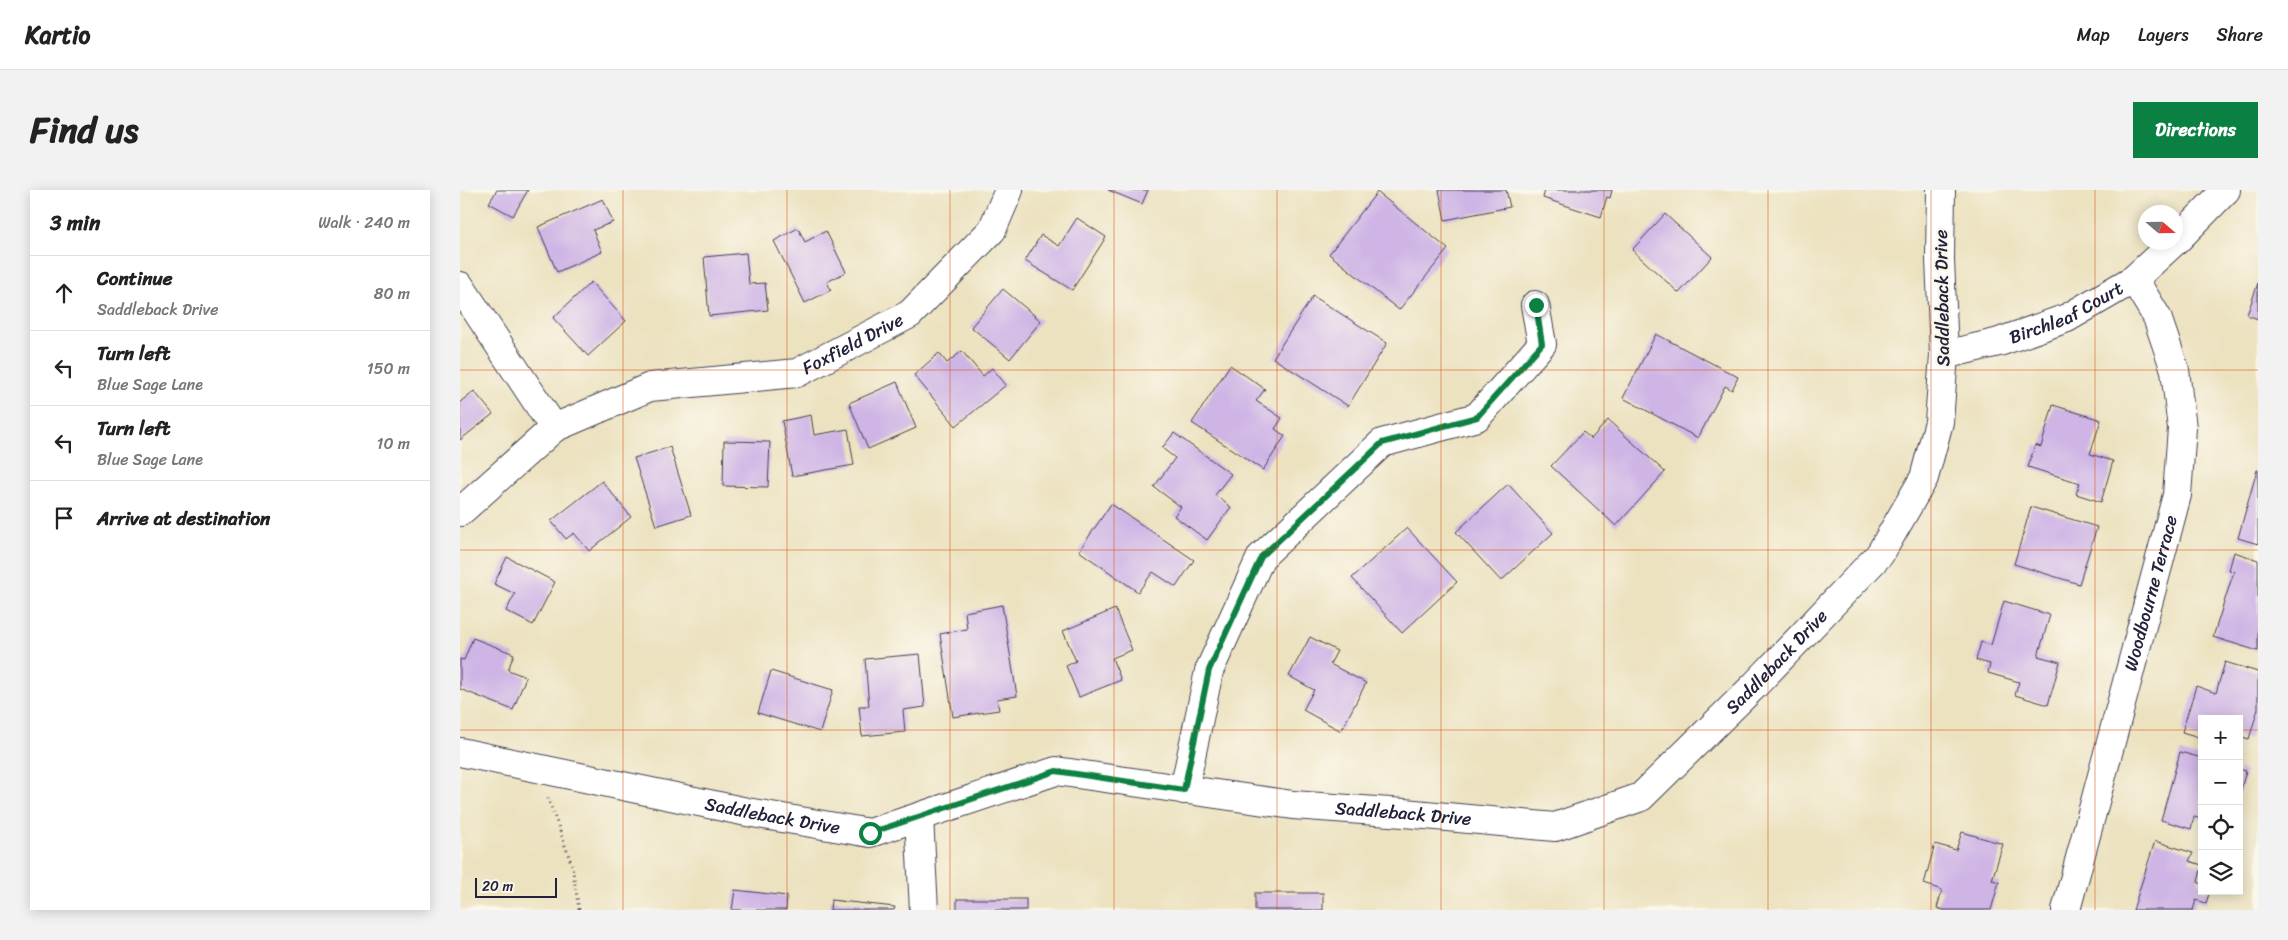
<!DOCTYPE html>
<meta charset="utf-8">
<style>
body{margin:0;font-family:Sriracha,sans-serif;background:#f2f2f2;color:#222}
.controls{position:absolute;right:15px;bottom:15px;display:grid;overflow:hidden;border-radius:0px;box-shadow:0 2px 12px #0003}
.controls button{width:45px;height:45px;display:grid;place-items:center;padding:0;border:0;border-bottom:1px solid #e0e0e0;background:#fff;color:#222;font:25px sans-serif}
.compass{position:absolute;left:1678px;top:15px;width:45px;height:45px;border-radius:50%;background:#fff;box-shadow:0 2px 12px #0003;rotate:110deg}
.scale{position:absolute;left:15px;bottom:12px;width:82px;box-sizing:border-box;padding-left:5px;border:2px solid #22223b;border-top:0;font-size:14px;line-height:18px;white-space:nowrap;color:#22223b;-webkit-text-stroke:4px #fbf7ec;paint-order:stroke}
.stop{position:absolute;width:15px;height:15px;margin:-11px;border:4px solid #0b8043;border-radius:50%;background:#fff}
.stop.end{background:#0b8043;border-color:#fff;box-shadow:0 1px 5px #0008}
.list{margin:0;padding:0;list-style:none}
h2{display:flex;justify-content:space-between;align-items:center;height:65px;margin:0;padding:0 20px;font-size:21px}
h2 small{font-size:16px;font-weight:400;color:#767676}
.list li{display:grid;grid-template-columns:32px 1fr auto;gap:15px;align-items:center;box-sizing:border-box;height:75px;padding:0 20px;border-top:1px solid #e0e0e0}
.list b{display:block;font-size:19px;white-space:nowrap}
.list p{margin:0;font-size:16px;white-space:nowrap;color:#767676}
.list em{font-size:16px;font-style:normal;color:#767676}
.icon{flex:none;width:28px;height:28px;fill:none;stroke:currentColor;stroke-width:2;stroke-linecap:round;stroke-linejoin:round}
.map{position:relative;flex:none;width:1798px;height:720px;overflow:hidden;border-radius:0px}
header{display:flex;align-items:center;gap:30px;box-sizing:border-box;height:70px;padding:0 25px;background:#fff;border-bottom:1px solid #e0e0e0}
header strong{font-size:24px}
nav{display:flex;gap:28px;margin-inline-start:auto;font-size:18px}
.intro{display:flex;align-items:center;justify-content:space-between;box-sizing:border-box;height:120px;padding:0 30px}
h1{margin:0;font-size:35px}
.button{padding:12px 22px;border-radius:0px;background:#0b8043;color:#fff;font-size:18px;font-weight:700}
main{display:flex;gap:30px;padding:0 30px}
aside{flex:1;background:#fff;border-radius:0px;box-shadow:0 2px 12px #0003}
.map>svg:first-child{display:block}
.building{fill:#cfb5e5}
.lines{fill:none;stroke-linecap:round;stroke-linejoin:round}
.minor-casing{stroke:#403f4f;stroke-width:30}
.path{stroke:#403f4f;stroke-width:3;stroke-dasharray:1 4;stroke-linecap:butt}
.minor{stroke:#fff;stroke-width:28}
.route{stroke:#0b8043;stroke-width:6}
.grid{fill:none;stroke:#d45411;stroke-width:1;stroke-opacity:0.55}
.labels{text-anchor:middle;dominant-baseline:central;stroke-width:5;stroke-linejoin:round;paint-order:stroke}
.street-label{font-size:18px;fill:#22223b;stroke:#fbf7ec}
</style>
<header>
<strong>Kartio</strong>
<nav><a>Map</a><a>Layers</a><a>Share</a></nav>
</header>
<div class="intro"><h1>Find us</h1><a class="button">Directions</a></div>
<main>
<aside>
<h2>3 min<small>Walk · 240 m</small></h2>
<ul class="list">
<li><svg class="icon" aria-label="ahead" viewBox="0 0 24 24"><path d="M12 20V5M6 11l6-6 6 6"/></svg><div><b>Continue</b><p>Saddleback Drive</p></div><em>80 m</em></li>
<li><svg class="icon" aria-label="left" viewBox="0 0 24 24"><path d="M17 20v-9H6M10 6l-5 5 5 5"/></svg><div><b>Turn left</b><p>Blue Sage Lane</p></div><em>150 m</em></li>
<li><svg class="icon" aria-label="left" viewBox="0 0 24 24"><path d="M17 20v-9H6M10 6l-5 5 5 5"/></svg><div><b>Turn left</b><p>Blue Sage Lane</p></div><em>10 m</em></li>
<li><svg class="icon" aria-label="arrive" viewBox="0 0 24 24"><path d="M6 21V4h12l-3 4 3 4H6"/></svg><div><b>Arrive at destination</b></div></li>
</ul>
</aside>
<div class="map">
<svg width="1798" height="720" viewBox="0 0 1798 720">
<rect width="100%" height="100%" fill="#fbf7ec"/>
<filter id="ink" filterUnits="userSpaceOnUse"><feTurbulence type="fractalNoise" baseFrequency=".02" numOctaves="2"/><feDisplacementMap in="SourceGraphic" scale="10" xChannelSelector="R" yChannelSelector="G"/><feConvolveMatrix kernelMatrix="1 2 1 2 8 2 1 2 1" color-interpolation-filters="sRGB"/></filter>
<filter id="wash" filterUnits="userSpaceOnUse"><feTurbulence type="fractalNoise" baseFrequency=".0096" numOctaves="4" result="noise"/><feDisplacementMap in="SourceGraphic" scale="20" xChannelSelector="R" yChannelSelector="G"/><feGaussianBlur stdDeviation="1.12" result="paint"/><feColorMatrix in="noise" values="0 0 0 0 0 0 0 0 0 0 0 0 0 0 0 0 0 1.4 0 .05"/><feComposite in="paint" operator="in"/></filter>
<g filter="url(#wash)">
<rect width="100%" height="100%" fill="#ece2c0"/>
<g id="blocks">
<g class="building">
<polygon points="37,0 68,0 53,26 29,13"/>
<polygon points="648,0 688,0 682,14"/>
<polygon points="979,0 1046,0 1050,17 985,30"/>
<polygon points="1085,0 1152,0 1150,8 1147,7 1141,27 1083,8"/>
<polygon points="917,2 988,59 939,120 869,64"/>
<polygon points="143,9 153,32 133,40 142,62 97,82 78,37"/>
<polygon points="1205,24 1252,67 1219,103 1172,60"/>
<polygon points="617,28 646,47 612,100 565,71 581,45 599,56"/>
<polygon points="338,38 345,52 366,41 386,82 367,92 371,100 345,113 314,51"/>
<polygon points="286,63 289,94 305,93 308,120 249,126 244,67"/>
<polygon points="131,92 166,131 128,166 93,128"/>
<polygon points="1798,93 1798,129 1787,125"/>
<polygon points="543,99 581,131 550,169 511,137"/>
<polygon points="853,106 927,153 888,216 813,168"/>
<polygon points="1196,144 1278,187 1272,200 1265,196 1238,248 1163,208"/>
<polygon points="502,161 523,186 532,178 546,195 496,236 454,185 479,163 487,173"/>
<polygon points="770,175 805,199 796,211 822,228 815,239 825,246 803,280 732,233"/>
<polygon points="437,192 456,238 408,259 389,213"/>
<polygon points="14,201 33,224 0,250 0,212"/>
<polygon points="1593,215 1641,230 1630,264 1653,271 1641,312 1616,304 1620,293 1568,277 1575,255 1581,257"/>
<polygon points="351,225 354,245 388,239 394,275 332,286 322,231"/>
<polygon points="1148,230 1205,282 1156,336 1091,276 1123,242 1131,249"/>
<polygon points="714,243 771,284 755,305 771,317 747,350 714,326 721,317 694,297 715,268 702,258"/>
<polygon points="264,251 310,252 308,297 263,296"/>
<polygon points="210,257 231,325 196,336 174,268"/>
<polygon points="1797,280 1798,280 1798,354 1778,348"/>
<polygon points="142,291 171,327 129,361 114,343 106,349 91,331"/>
<polygon points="1048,294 1093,343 1041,391 996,342"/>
<polygon points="651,314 734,370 716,397 693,382 678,402 619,361"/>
<polygon points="1571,317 1637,337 1619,394 1554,374"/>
<polygon points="947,338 997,392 942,443 892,388"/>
<polygon points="1774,362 1798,370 1798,461 1753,447 1774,381 1769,380"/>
<polygon points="47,367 95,392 73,435 46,421 55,404 34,394"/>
<polygon points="1544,411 1590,425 1578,466 1600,472 1588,515 1555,505 1559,492 1528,483 1530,474 1516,470 1521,452 1531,455"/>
<polygon points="542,415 557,506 537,509 539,520 493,527 480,444 507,439 505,422"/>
<polygon points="655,419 672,460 652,468 661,490 619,507 606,476 616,471 603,441"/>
<polygon points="850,447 877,461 870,474 906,493 881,541 843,520 854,500 829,486"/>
<polygon points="13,448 54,464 48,480 66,487 53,520 0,499 0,469 4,470"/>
<polygon points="460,464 465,517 443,520 445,542 402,546 399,516 409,516 405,469"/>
<polygon points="1765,472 1798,482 1798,519 1789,549 1779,546 1779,529 1742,529 1742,548 1722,542 1736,496 1756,503"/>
<polygon points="311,481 373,500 360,542 298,523"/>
<polygon points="1720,562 1742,568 1742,629 1734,627 1731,639 1701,630"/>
<polygon points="1779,579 1786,581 1780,603 1779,602"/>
<polygon points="1502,642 1543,654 1532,690 1539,692 1531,720 1484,720 1477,718 1482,700 1464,694 1475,654 1496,660"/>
<polygon points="1695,651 1733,663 1729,671 1742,675 1738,692 1742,694 1742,701 1750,701 1746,713 1736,710 1733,720 1673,720"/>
<polygon points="275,700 327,706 326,720 272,720"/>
<rect x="795" y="703" width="68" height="17"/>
<rect x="497" y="709" width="69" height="11"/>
<polygon points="371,710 435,717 434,720 370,720"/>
</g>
</g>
</g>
<g filter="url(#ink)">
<use href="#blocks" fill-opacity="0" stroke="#403f4f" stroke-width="1"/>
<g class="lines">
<defs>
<g id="minor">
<polyline points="1716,51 1766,0"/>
<polyline points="0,96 94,238"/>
<path id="s1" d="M 1484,165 L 1539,152 L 1607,128 L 1674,89 L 1714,52"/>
<path id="s2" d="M 0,322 L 94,238 L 190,197 L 337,183 L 450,124 L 532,40 L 549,0"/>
<path id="s3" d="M 0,562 L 287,622 L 410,643 L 596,581 L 833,615 L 944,623 L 1095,637 L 1181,607 L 1295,495 L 1420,364 L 1464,288 L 1479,232 L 1484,165 L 1480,69 L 1481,0"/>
<polyline points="724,600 749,481 801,367 922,253 1017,227 1082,154 1075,115"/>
<polyline points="459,627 464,720"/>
<path id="s4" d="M 1606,720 L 1717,305 L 1722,238 L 1715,180 L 1697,127 L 1674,89"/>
</g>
</defs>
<use href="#minor" class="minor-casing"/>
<polyline class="path" points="88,608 112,675 119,720"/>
<use href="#minor" class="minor"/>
</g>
</g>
<g class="lines" filter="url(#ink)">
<polyline class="route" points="410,643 596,581 724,600 749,480 801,367 922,253 1017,227 1082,154 1076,115"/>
</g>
<path class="grid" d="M 163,0 L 163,720M 327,0 L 327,720M 490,0 L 490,720M 654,0 L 654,720M 817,0 L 817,720M 981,0 L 981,720M 1144,0 L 1144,720M 1308,0 L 1308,720M 1471,0 L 1471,720M 1635,0 L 1635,720M 0,180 L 1798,180M 0,360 L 1798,360M 0,540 L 1742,540M 1779,540 L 1798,540"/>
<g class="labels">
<g class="street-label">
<text transform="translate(1482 108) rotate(-91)">Saddleback Drive</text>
<text stroke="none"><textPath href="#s1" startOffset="130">Birchleaf Court</textPath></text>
<text stroke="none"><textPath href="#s2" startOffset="441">Foxfield Drive</textPath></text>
<text stroke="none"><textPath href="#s4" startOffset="328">Woodbourne Terrace</textPath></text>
<text stroke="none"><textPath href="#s3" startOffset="1399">Saddleback Drive</textPath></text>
<text stroke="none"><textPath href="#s3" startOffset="964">Saddleback Drive</textPath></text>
<text stroke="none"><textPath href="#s3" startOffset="319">Saddleback Drive</textPath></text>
</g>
</g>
</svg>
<div class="controls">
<button>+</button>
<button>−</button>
<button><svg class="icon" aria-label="locate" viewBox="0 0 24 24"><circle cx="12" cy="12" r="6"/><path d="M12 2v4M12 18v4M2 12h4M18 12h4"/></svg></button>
<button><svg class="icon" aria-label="layers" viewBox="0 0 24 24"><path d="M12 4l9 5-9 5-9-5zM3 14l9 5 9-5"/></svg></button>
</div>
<svg class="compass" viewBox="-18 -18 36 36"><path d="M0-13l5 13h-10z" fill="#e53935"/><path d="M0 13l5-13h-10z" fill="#767676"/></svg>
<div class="scale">20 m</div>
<div class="stop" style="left:410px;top:643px"></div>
<div class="stop end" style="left:1076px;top:115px"></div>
</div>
</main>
